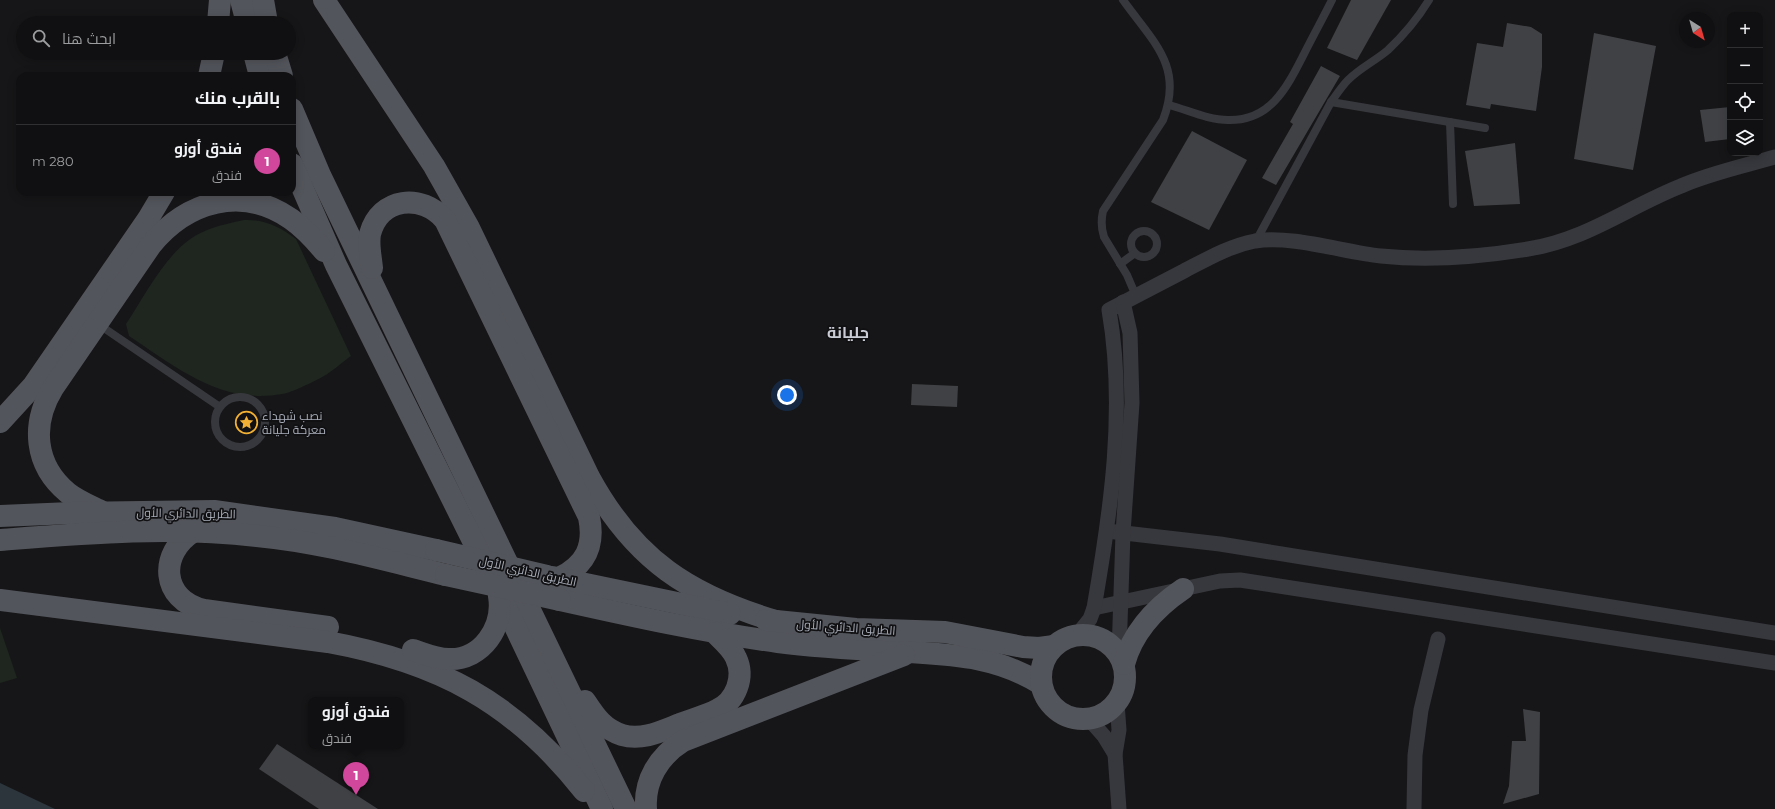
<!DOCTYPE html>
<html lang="ar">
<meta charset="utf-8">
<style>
body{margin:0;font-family:Montserrat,Cairo,sans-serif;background:#19191b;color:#f1f3f6;direction:rtl}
.controls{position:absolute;right:12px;top:12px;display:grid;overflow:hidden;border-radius:8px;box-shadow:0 2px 10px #0003}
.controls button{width:36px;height:36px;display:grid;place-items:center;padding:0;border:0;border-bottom:1px solid #303032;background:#101012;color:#f1f3f6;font:20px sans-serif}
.compass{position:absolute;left:1679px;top:12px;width:36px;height:36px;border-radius:50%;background:#101012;box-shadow:0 2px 10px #0003;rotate:143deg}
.you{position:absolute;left:787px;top:395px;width:14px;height:14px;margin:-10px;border:3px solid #fff;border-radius:50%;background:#1a73e8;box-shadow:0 0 0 6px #1a73e833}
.badge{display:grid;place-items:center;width:26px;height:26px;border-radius:50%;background:#1a73e8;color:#fff;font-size:13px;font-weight:700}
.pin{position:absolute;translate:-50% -33px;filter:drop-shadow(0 1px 2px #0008)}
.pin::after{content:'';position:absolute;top:21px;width:14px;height:12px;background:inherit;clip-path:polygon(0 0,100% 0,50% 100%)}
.popup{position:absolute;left:308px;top:697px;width:96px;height:52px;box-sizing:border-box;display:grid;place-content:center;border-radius:8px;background:#101012;filter:drop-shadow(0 1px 3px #0005);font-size:13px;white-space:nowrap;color:#9c9d9f}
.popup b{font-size:15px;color:#f1f3f6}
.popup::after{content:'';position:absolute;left:50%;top:100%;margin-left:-8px;border:8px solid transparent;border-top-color:#101012}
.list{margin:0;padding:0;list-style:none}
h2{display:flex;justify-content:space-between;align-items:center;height:52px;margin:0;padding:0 16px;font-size:17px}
h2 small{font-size:13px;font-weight:400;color:#9c9d9f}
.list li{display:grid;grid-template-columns:26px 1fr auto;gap:12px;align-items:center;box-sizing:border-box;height:72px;padding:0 16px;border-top:1px solid #303032}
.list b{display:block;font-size:15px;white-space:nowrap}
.list p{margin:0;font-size:13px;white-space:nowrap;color:#9c9d9f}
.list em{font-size:13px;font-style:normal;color:#9c9d9f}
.icon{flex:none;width:22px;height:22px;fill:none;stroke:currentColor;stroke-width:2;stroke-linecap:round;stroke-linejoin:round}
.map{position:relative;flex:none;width:1775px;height:809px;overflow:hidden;direction:ltr}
.search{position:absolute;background:#101012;box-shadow:0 2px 10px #0003;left:16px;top:16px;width:280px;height:44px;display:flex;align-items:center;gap:10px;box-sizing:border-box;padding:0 14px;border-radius:22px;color:#9c9d9f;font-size:15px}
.panel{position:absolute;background:#101012;box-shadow:0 2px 10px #0003;left:16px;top:72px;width:280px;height:124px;border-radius:12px;direction:rtl}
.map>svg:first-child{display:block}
.green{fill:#1e261f}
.water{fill:#2c353c}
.building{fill:#404145}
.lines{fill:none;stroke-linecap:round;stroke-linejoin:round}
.service{stroke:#37383d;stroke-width:8}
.minor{stroke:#37383d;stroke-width:15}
.primary{stroke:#53555c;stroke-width:22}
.primary-bridge{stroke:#53555c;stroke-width:22}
.labels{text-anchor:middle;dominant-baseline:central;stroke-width:3.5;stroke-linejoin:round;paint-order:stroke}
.poi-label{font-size:12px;fill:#a8adb8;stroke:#111113;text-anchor:start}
.street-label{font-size:12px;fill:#a8adb8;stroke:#111113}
.district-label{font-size:16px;font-weight:bold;fill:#c9ccd4;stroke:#111113}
</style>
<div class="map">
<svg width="1775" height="809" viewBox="0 0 1775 809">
<rect width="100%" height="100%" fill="#161618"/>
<g class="green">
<path d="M 244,220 C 264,219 280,227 296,239 L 351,356 C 342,362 333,371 324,376 C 315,381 291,393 282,394 C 221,405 176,367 129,336 L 126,324 C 144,297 163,259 189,240 C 205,228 225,224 244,220 Z"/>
<polygon points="0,628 17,678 0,683"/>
</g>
<polygon class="water" points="0,783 55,809 0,809"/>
<g class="building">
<polygon points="1351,0 1391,0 1357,60 1327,48"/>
<polygon points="1507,23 1531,27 1542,34 1542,67 1536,111 1491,104 1490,109 1466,105 1477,43 1503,47"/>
<polygon points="1594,33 1656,46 1633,170 1574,159"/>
<polygon points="1321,66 1340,76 1276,185 1262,178 1293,124 1290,122"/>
<polygon points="1730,107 1730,139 1705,142 1700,110"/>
<polygon points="1192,131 1247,160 1209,230 1151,202"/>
<polygon points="1515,143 1520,204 1474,206 1465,151"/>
<polygon points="912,384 958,386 957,407 911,405"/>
<polygon points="1523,709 1540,712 1539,794 1503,804 1509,786 1512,741 1526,741"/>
<polygon points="277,744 378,809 319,809 259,769"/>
</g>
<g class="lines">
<g class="service">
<path d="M 1123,0 C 1153,42 1184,66 1163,120 L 1103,211 C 1101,220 1101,228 1104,237 L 1127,275 L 1136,296"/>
<polyline points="1331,102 1485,128"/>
<path d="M 1169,105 C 1188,110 1208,120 1228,120 C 1271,121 1287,87 1304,54 C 1313,36 1323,18 1332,0"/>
<polyline points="1450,122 1453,204"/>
<circle cx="1144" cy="244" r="13"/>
<path d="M 1256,241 L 1331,102 C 1337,94 1342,86 1348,80 C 1360,68 1375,61 1388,50 C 1404,35 1418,18 1429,0"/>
<polyline points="1120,264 1135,253"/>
<polyline points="98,324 220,407"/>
<circle cx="240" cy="422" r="25"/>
</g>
<g class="minor">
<polyline points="1107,531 1220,544 1775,633"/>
<polyline points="1094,608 1220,581 1240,580 1775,663"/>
<path d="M 1077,635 L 1090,619 L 1094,608 C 1111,510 1126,409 1109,310 C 1134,297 1159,284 1184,271 C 1207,259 1229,246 1255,241 C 1292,235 1343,252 1381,256 C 1430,261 1479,257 1528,249 C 1586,240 1628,207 1681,186 C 1711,173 1744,166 1775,157"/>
<polyline points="1119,654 1123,533 1132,403 1130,333 1123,302"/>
<polyline points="1117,703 1119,730 1115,754 1119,809"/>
<polyline points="1089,719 1104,736 1115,754"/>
<polyline points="1414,809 1415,755 1421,710 1438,639"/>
</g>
<g class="primary">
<polyline points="241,0 247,23"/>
<polyline points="263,0 267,23"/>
<path d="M 324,0 L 434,166 L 469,228 L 589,477 C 634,560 690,596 779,622"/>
<polyline points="218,23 220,0"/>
<polyline points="254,53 260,76"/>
<polyline points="275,53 282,76"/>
<polyline points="209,76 214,53"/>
<polyline points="292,109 320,175 626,809"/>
<polyline points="292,164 336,265 499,593 602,809"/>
<path d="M 372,268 C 371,257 368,245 370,234 C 380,197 422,193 445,220 L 589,517 C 595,546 586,565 559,578"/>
<polyline points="0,422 33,386 148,219 164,192"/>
<path d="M 103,512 C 91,506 78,501 68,493 C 34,465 31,424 53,388 L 151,245 C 187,201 242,185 291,219 C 304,228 314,239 324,251"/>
<polyline points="0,516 71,513 214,511 335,528 436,550"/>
<path d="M 194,531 C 158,553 161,600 204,610 L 328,627"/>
<path d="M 0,540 C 88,533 169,526 257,536 C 321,542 384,560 446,575"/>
<polyline points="552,577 730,614"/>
<path d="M 0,600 L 328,642 C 438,662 514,702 584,791"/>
<path d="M 560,600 C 632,616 704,632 778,642 C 816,647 854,649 893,651 C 948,655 993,654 1041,684"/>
<polyline points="766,620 856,629 945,632 1023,647 1039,648 1054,646"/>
<circle cx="1083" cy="677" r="42"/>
<path d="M 413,650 C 425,654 436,659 449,659 C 482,660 504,627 499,596"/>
<path d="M 1124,664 C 1133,631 1155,608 1183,589"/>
<path d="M 585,701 C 595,716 603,729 622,735 C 642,741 662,731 680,724 C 692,719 706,716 717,710 C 736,701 745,677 736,658 C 732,648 722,640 715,633"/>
<path d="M 646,809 C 644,780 659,756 683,741 L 904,655"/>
</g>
<g class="primary-bridge">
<polyline points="436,550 547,576"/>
<polyline points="446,575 560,600"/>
</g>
</g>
<defs>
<symbol id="sight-ring" viewBox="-11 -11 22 22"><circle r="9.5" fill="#111113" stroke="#f2b134" stroke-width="1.5"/><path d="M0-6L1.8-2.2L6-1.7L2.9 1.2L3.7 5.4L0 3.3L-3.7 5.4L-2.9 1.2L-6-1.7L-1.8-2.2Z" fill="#f2b134"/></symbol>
</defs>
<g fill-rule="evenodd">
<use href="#sight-ring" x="234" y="410" width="25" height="25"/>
</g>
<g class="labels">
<g class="poi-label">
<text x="262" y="415">نصب شهداء<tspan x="262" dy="14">معركة جليانة</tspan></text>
</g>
<g class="street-label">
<text transform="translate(186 513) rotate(1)">الطريق الدائري الأول</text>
<text transform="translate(528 571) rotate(13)">الطريق الدائري الأول</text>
<text transform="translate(846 627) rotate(4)">الطريق الدائري الأول</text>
</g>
<g class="district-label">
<text x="848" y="332">جليانة</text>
</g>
</g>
</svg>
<div class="controls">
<button>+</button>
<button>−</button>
<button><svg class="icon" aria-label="locate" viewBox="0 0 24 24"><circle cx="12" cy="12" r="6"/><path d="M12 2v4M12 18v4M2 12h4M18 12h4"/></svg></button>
<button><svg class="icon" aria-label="layers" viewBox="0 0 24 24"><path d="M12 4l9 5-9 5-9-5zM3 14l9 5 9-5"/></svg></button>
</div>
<svg class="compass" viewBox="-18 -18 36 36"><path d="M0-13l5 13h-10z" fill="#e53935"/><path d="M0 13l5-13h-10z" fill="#9c9d9f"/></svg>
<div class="you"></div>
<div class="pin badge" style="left:356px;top:795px;background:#d1479c">1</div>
<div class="popup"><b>فندق أوزو</b>فندق</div>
<div class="search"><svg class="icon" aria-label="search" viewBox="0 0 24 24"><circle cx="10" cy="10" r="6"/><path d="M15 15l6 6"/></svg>ابحث هنا</div>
<section class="panel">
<h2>بالقرب منك<small></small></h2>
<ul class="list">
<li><span class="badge" style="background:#d1479c">1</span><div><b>فندق أوزو</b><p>فندق</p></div><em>280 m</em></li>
</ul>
</section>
</div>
